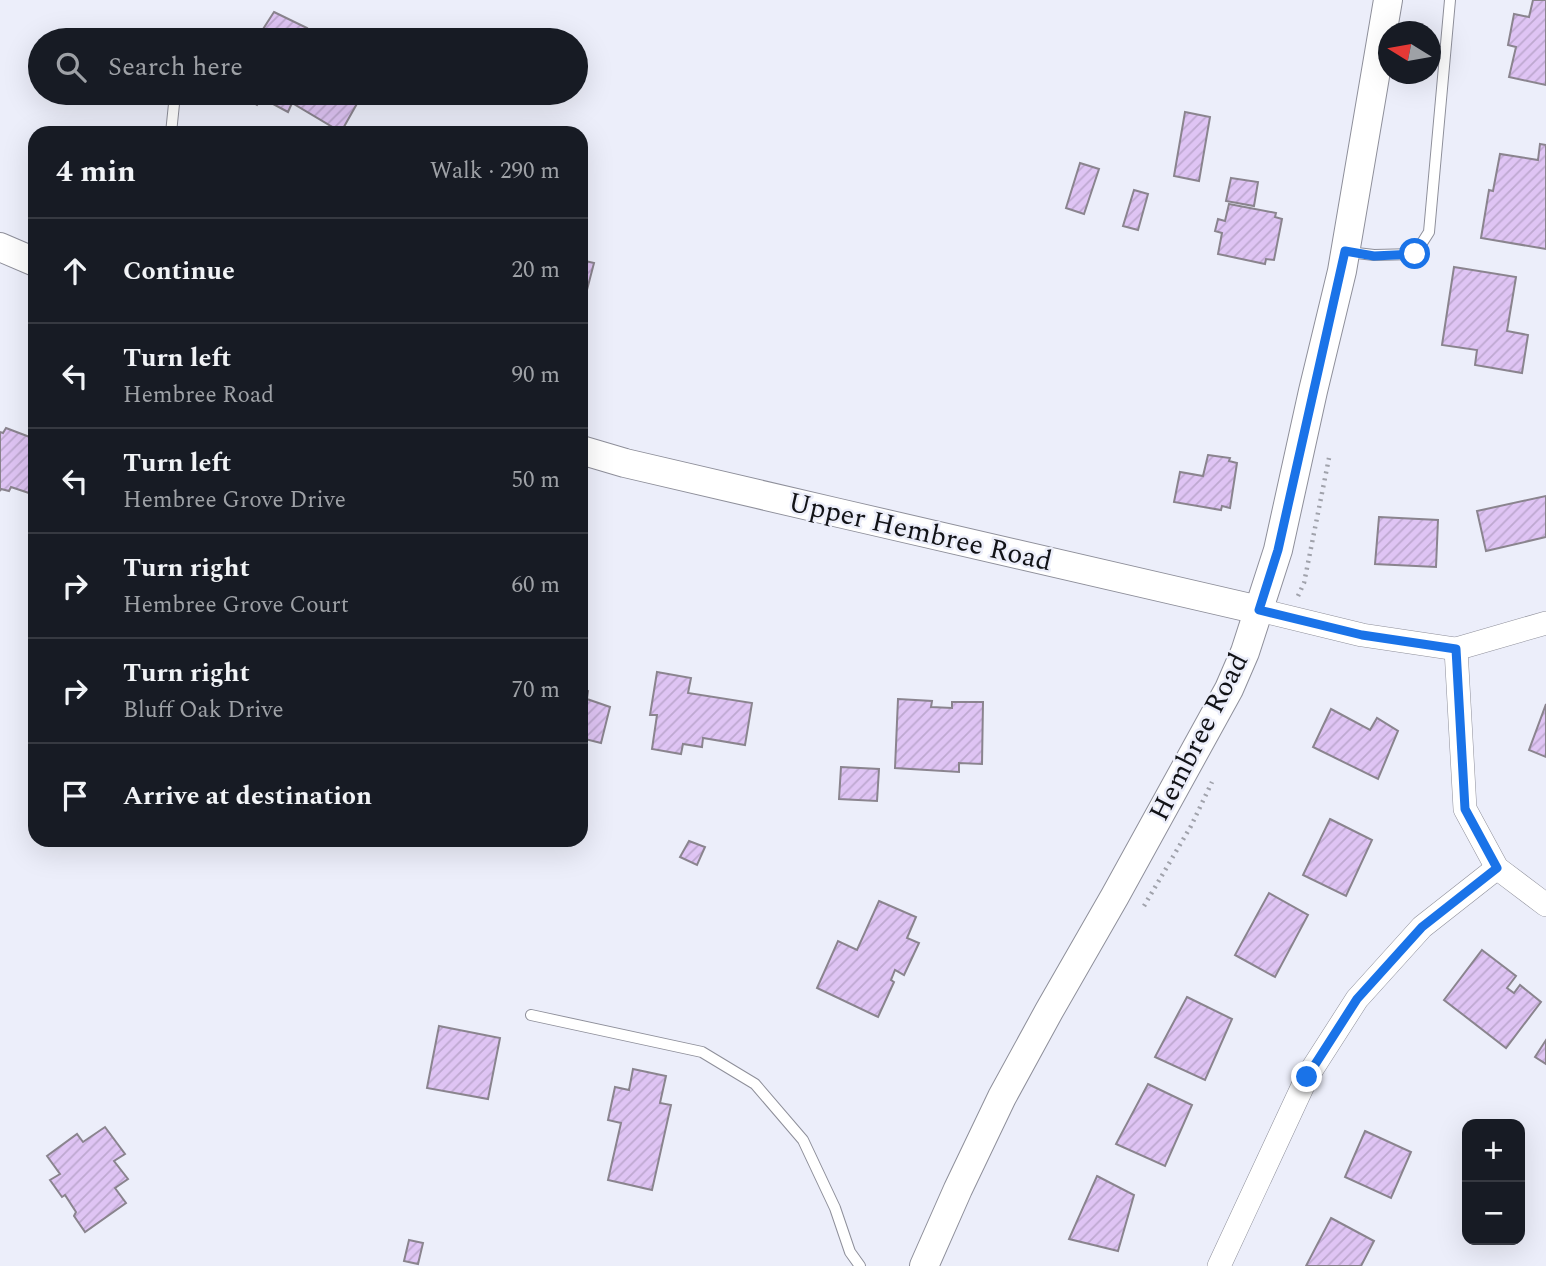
<!DOCTYPE html>
<meta charset="utf-8">
<style>
body{margin:0;font-family:Spectral,serif;background:#242831;color:#f1f3f6}
.controls{position:absolute;right:21px;bottom:21px;display:grid;overflow:hidden;border-radius:14px;box-shadow:0 7px 28px #0002}
.controls button{width:63px;height:63px;display:grid;place-items:center;padding:0;border:0;border-bottom:2px solid #363941;background:#171b24;color:#f1f3f6;font:35px sans-serif}
.compass{position:absolute;left:1378px;top:21px;width:63px;height:63px;border-radius:50%;background:#171b24;box-shadow:0 7px 28px #0002;rotate:281deg}
.stop{position:absolute;width:21px;height:21px;margin:-16px;border:5px solid #1a73e8;border-radius:50%;background:#fff}
.stop.end{background:#1a73e8;border-color:#fff;box-shadow:0 2px 7px #0008}
.list{margin:0;padding:0;list-style:none}
h2{display:flex;justify-content:space-between;align-items:center;height:91px;margin:0;padding:0 28px;font-size:30px}
h2 small{font-size:23px;font-weight:400;color:#9ea1a6}
.list li{display:grid;grid-template-columns:46px 1fr auto;gap:21px;align-items:center;box-sizing:border-box;height:105px;padding:0 28px;border-top:2px solid #363941}
.list b{display:block;font-size:26px;white-space:nowrap}
.list p{margin:0;font-size:23px;white-space:nowrap;color:#9ea1a6}
.list em{font-size:23px;font-style:normal;color:#9ea1a6}
.icon{flex:none;width:38px;height:38px;fill:none;stroke:currentColor;stroke-width:2;stroke-linecap:round;stroke-linejoin:round}
.map{position:relative;flex:none;width:1546px;height:1266px;overflow:hidden}
.search{position:absolute;background:#171b24;box-shadow:0 7px 28px #0002;left:28px;top:28px;width:560px;height:77px;display:flex;align-items:center;gap:18px;box-sizing:border-box;padding:0 24px;border-radius:38px;color:#9ea1a6;font-size:26px}
.panel{position:absolute;background:#171b24;box-shadow:0 7px 28px #0002;left:28px;top:126px;width:560px;height:721px;border-radius:21px}
.map>svg:first-child{display:block}
.building{fill:url(#building-hatch);stroke:#8a848e;stroke-width:2}
.lines{fill:none;stroke-linecap:round;stroke-linejoin:round}
.service-casing{stroke:#8e8f9a;stroke-width:12}
.minor-casing{stroke:#8e8f9a;stroke-width:24}
.tertiary-casing{stroke:#8e8f9a;stroke-width:30}
.path{stroke:#a0a2ab;stroke-width:4.5;stroke-dasharray:2 5;stroke-linecap:butt}
.service{stroke:#fff;stroke-width:10}
.minor{stroke:#fff;stroke-width:23}
.tertiary{stroke:#fff;stroke-width:28}
.route{stroke:#1a73e8;stroke-width:9}
.labels{text-anchor:middle;dominant-baseline:central;stroke-width:5;stroke-linejoin:round;paint-order:stroke}
.street-label{font-size:28px;fill:#121317;stroke:#eceefa}
</style>
<div class="map">
<svg width="1546" height="1266" viewBox="0 0 1546 1266">
<defs>
<pattern id="building-hatch" width="6" height="6" patternUnits="userSpaceOnUse" patternTransform="scale(1.75)"><rect width="6" height="6" fill="#dfc4f4"/><path d="M-1 1l2-2M0 6l6-6M5 7l2-2" fill="none" stroke="#bea8d0"/></pattern>
</defs>
<rect width="100%" height="100%" fill="#eceefa"/>
<g class="building">
<polygon points="1533,0 1546,0 1546,85 1509,77 1516,47 1508,45 1514,14 1529,17"/>
<polygon points="274,12 307,28 301,40 256,40"/>
<polygon points="237,93 363,93 341,132 292,103 288,112 271,103 274,99 265,94 257,105"/>
<polygon points="1185,112 1210,117 1199,181 1174,176"/>
<polygon points="1540,144 1546,145 1546,249 1481,238 1489,190 1493,191 1500,154 1538,160"/>
<polygon points="1080,163 1099,169 1084,214 1066,208"/>
<polygon points="1231,178 1258,182 1254,206 1226,201"/>
<polygon points="1134,190 1148,194 1138,230 1123,226"/>
<polygon points="1229,204 1276,213 1275,217 1282,219 1274,260 1266,259 1265,264 1218,254 1222,233 1215,231 1218,219 1225,221"/>
<polygon points="581,260 594,263 582,309 581,309"/>
<polygon points="1454,267 1516,277 1507,331 1528,335 1522,373 1475,365 1477,350 1442,345"/>
<polygon points="6,428 35,439 35,495 11,487 9,491 1,489 0,491 0,432 3,433"/>
<polygon points="1208,455 1230,458 1229,461 1237,463 1230,508 1222,506 1221,510 1174,502 1180,472 1203,476"/>
<polygon points="1546,496 1546,537 1486,551 1477,511"/>
<polygon points="1379,517 1438,520 1436,567 1375,564"/>
<polygon points="657,672 691,678 688,693 752,703 745,745 703,738 702,747 683,744 681,754 652,749 657,715 650,715"/>
<polygon points="581,689 588,691 587,699 610,707 601,743 581,738"/>
<polygon points="898,699 932,701 931,707 952,708 952,702 983,702 982,764 959,763 959,772 895,768"/>
<polygon points="1546,704 1546,757 1529,750"/>
<polygon points="1331,709 1370,730 1377,718 1398,731 1378,779 1313,747"/>
<polygon points="841,767 879,769 877,801 839,799"/>
<polygon points="1330,819 1372,840 1346,896 1303,875"/>
<polygon points="689,841 705,847 697,865 680,857"/>
<polygon points="1269,893 1308,915 1275,977 1235,955"/>
<polygon points="879,901 916,917 907,938 919,943 904,975 895,970 891,980 894,982 878,1017 817,988 838,941 857,950"/>
<polygon points="1482,950 1516,976 1507,988 1514,993 1520,985 1541,1002 1506,1048 1444,1000"/>
<polygon points="1187,997 1232,1019 1205,1080 1155,1057"/>
<polygon points="439,1026 500,1038 488,1099 427,1088"/>
<polygon points="1546,1040 1546,1064 1535,1057"/>
<polygon points="633,1069 666,1076 660,1103 671,1105 652,1190 608,1180 621,1123 608,1120 615,1087 629,1090"/>
<polygon points="1148,1084 1192,1105 1165,1166 1116,1144"/>
<polygon points="105,1127 125,1154 114,1161 128,1179 115,1188 126,1203 85,1232 74,1216 76,1212 65,1195 62,1197 50,1180 60,1174 47,1156 77,1134 83,1142"/>
<polygon points="1365,1131 1411,1152 1391,1198 1345,1177"/>
<polygon points="1097,1176 1134,1195 1118,1251 1069,1239"/>
<polygon points="1331,1218 1374,1241 1361,1266 1306,1266"/>
<polygon points="409,1240 423,1243 418,1264 404,1261"/>
</g>
<g class="lines">
<defs>
<g id="service">
<polyline points="200,40 202,34"/>
<polyline points="171,133 174,104 178,93"/>
<polyline points="1348,252 1374,255 1415,254 1429,232 1450,0"/>
<polyline points="531,1015 702,1052 755,1084 803,1140 835,1208 850,1252 860,1266"/>
</g>
<g id="minor">
<polyline points="1259,610 1362,635 1456,649 1546,623"/>
<polyline points="1456,649 1465,809 1497,868 1546,905"/>
<polyline points="1219,1266 1307,1077 1357,999 1422,927 1497,868"/>
</g>
<g id="tertiary">
<polyline points="0,247 35,262"/>
<polyline points="581,450 625,463 839,513 1259,610"/>
<polyline points="924,1266 958,1189 1002,1097 1049,1011 1115,896 1229,689 1245,652 1278,550 1313,391 1342,271 1388,0"/>
</g>
</defs>
<use href="#service" class="service-casing"/>
<use href="#minor" class="minor-casing"/>
<use href="#tertiary" class="tertiary-casing"/>
<g class="path">
<polyline points="1298,596 1304,583 1329,458"/>
<polyline points="1144,906 1191,826 1212,782"/>
</g>
<use href="#service" class="service"/>
<use href="#minor" class="minor"/>
<use href="#tertiary" class="tertiary"/>
</g>
<g class="lines">
<polyline class="route" points="1307,1077 1357,999 1422,927 1497,868 1465,809 1456,649 1362,635 1259,610 1278,550 1345,251 1374,256 1415,254"/>
</g>
<g class="labels">
<g class="street-label">
<text transform="translate(920 532) rotate(13)">Upper Hembree Road</text>
<text transform="translate(1199 737) rotate(-63)">Hembree Road</text>
</g>
</g>
</svg>
<div class="controls">
<button>+</button>
<button>−</button>
</div>
<svg class="compass" viewBox="-18 -18 36 36"><path d="M0-13l5 13h-10z" fill="#e53935"/><path d="M0 13l5-13h-10z" fill="#9ea1a6"/></svg>
<div class="stop" style="left:1415px;top:254px"></div>
<div class="stop end" style="left:1307px;top:1077px"></div>
<div class="search"><svg class="icon" aria-label="search" viewBox="0 0 24 24"><circle cx="10" cy="10" r="6"/><path d="M15 15l6 6"/></svg>Search here</div>
<section class="panel">
<h2>4 min<small>Walk · 290 m</small></h2>
<ul class="list">
<li><svg class="icon" aria-label="ahead" viewBox="0 0 24 24"><path d="M12 20V5M6 11l6-6 6 6"/></svg><div><b>Continue</b></div><em>20 m</em></li>
<li><svg class="icon" aria-label="left" viewBox="0 0 24 24"><path d="M17 20v-9H6M10 6l-5 5 5 5"/></svg><div><b>Turn left</b><p>Hembree Road</p></div><em>90 m</em></li>
<li><svg class="icon" aria-label="left" viewBox="0 0 24 24"><path d="M17 20v-9H6M10 6l-5 5 5 5"/></svg><div><b>Turn left</b><p>Hembree Grove Drive</p></div><em>50 m</em></li>
<li><svg class="icon" aria-label="right" viewBox="0 0 24 24"><path d="M7 20v-9h11M14 6l5 5-5 5"/></svg><div><b>Turn right</b><p>Hembree Grove Court</p></div><em>60 m</em></li>
<li><svg class="icon" aria-label="right" viewBox="0 0 24 24"><path d="M7 20v-9h11M14 6l5 5-5 5"/></svg><div><b>Turn right</b><p>Bluff Oak Drive</p></div><em>70 m</em></li>
<li><svg class="icon" aria-label="arrive" viewBox="0 0 24 24"><path d="M6 21V4h12l-3 4 3 4H6"/></svg><div><b>Arrive at destination</b></div></li>
</ul>
</section>
</div>
